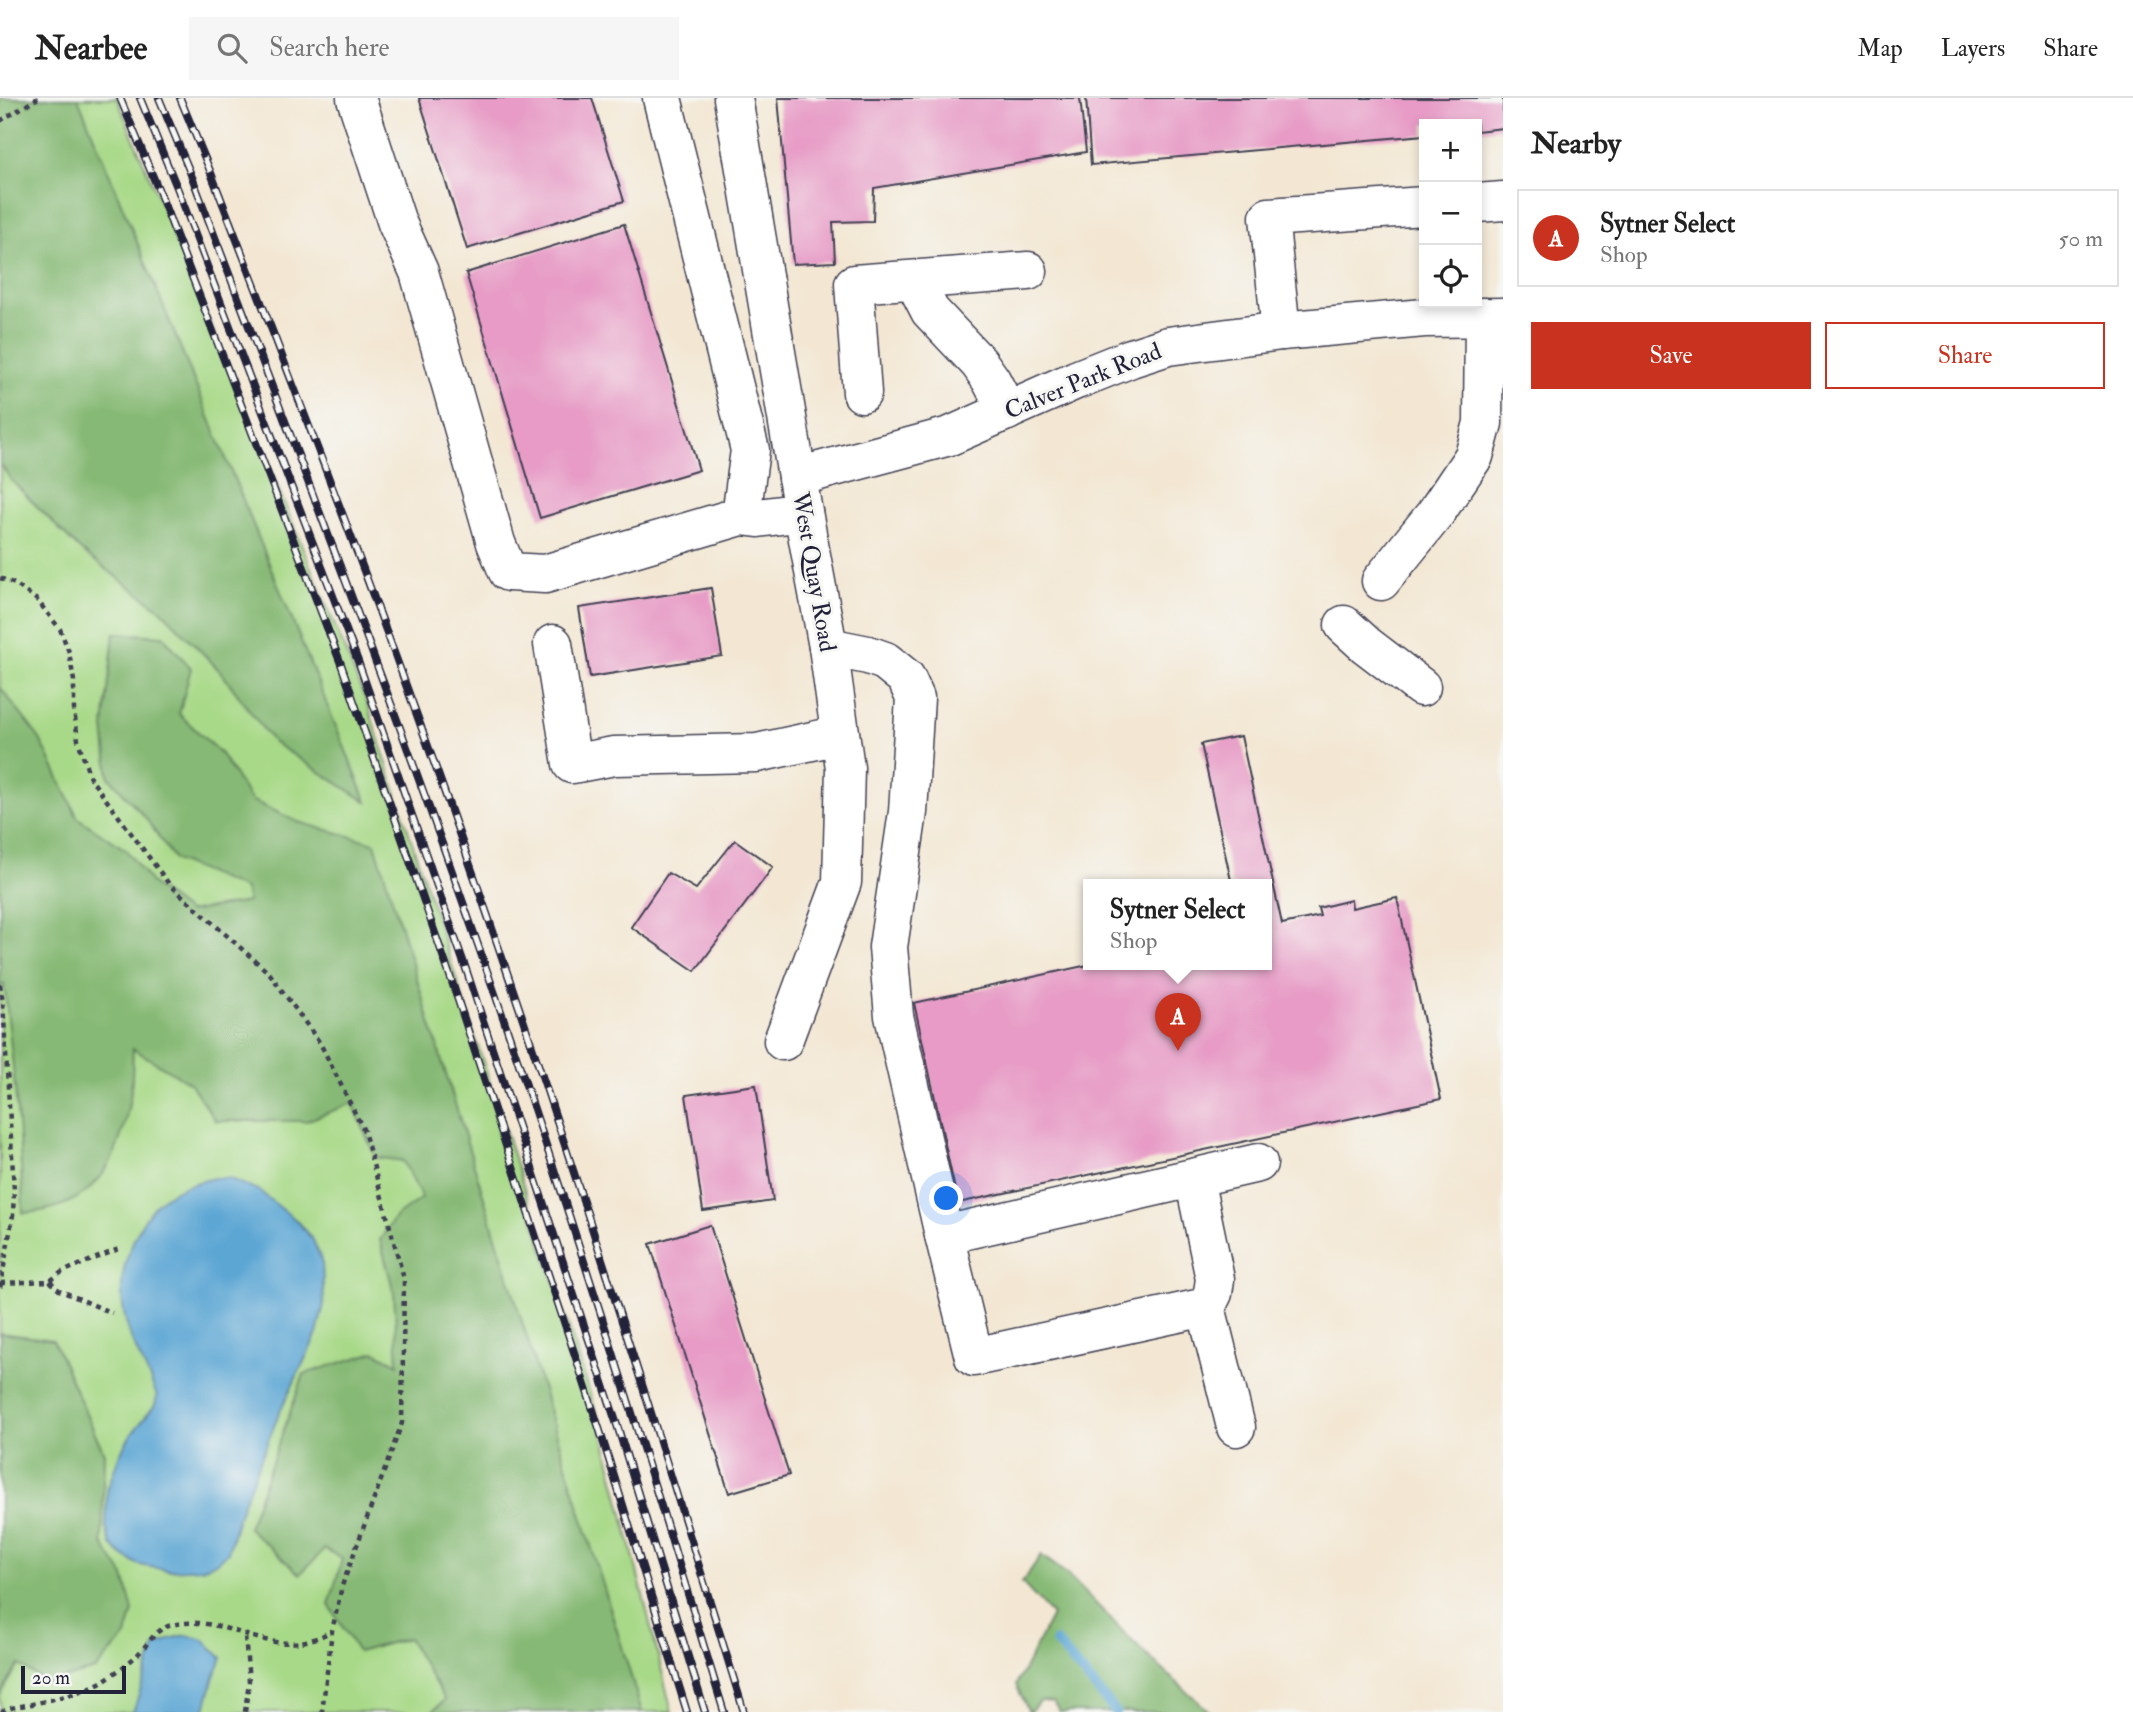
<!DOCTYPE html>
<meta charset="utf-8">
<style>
body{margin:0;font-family:"IM FELL Double Pica",serif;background:#f6f6f6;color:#222}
.controls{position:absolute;right:21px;top:21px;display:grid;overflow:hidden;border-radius:0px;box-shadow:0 4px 10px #0003}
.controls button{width:63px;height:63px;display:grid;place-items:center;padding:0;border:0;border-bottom:2px solid #e0e0e0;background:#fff;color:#222;font:35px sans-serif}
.scale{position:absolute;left:21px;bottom:18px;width:105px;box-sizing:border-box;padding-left:7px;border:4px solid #22223b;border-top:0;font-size:19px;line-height:24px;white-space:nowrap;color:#22223b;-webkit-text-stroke:5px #f6f6f2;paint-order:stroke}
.you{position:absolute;left:947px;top:1101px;width:24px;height:24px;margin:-18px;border:5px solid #fff;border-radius:50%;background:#1a73e8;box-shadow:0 0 0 10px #1a73e833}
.badge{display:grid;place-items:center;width:46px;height:46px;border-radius:50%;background:#c8321e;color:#fff;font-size:23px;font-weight:700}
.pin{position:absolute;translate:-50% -58px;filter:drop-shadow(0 2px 4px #0008)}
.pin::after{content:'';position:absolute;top:37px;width:24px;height:21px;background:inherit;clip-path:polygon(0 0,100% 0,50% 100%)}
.popup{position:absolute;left:1083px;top:781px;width:189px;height:91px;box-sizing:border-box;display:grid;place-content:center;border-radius:0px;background:#fff;filter:drop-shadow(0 2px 5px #0005);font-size:23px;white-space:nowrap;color:#767676}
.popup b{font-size:26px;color:#222}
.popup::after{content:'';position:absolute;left:50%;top:100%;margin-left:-14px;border:14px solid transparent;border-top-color:#fff}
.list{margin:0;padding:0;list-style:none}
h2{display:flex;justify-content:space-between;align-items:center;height:91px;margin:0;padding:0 28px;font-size:30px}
h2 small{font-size:23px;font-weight:400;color:#767676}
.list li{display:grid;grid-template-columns:46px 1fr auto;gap:21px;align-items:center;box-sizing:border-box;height:98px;margin:0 14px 14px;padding:0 14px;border:2px solid #e0e0e0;border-radius:0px}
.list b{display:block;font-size:26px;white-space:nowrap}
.list p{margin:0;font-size:23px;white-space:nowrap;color:#767676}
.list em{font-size:23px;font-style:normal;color:#767676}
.actions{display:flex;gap:14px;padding:21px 28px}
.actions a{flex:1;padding:16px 0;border:2px solid #c8321e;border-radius:0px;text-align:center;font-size:24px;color:#c8321e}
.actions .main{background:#c8321e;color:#fff}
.icon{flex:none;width:38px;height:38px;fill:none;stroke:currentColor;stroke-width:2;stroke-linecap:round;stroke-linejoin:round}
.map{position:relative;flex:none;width:1503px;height:1614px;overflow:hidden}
header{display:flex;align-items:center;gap:42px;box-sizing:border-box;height:98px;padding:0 35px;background:#fff;border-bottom:2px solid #e0e0e0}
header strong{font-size:33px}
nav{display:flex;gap:38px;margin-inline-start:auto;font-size:24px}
.search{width:490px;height:63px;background:#f6f6f6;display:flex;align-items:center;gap:18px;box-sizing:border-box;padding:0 24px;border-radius:0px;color:#767676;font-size:26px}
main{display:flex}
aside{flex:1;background:#fff}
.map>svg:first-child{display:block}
.green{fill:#a8d988;stroke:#657e62;stroke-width:2}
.forest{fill:#86b974;stroke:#546e58;stroke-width:2}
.water{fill:#5ca6d4;stroke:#3f6488;stroke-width:2}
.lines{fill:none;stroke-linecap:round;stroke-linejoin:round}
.stream{stroke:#5ca6d4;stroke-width:10}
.building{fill:#e79bc6}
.minor-casing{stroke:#414052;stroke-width:41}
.path{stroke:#414052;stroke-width:4.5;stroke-dasharray:5 5;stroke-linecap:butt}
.minor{stroke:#fff;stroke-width:38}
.rail-casing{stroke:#22223b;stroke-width:8}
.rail{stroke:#f6f6f2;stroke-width:5;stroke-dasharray:16;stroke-linecap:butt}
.labels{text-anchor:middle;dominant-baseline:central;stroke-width:6;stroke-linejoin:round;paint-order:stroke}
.street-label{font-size:24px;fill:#22223b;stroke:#f6f6f2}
</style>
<header>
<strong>Nearbee</strong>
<div class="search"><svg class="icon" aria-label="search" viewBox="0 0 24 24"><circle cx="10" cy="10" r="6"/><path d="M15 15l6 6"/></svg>Search here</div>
<nav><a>Map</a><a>Layers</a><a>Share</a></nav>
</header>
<main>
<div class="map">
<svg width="1503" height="1614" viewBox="0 0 1503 1614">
<rect width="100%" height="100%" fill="#f6f6f2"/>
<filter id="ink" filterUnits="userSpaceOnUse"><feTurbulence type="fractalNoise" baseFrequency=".0143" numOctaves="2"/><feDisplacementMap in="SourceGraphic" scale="14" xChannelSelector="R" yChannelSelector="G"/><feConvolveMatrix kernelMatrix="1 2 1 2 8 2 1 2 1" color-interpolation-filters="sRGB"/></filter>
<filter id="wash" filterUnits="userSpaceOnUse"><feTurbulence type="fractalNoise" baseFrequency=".00686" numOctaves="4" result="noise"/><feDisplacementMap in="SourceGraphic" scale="28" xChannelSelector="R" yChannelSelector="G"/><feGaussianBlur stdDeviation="1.57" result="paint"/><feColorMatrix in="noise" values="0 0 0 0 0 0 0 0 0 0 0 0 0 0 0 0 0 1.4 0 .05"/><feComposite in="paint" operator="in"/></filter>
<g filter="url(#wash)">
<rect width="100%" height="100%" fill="#f3e7d3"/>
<polygon class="green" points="0,0 117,0 368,608 602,1332 672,1614 0,1614"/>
<g class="forest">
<polygon points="0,0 78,0 367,704 273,644 220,573 160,511 79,451 11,382 0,365"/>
<path d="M 114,535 L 163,538 L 191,570 L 179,616 L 221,656 L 251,702 L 298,724 L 375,745 L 642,1614 L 431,1614 L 445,1602 L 408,1540 L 358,1554 L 329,1507 L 342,1461 L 325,1451 L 300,1476 L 248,1430 L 304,1276 L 375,1254 L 398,1266 L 394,1195 L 380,1142 L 396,1118 L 422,1100 L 403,1063 L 375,1059 L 353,1005 L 306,1023 L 216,1023 L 190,985 L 133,951 C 132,967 133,984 130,1000 C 119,1065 95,1111 23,1115 C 21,1039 13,962 4,886 L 0,889 L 0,589 L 40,641 L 78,720 L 126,752 L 153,787 L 188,814 L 248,804 L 245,791 L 175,762 L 144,718 L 109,679 L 104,629 Z"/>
<polygon points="0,1235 53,1242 104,1355 102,1445 124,1478 133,1513 126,1538 95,1572 47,1585 19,1567 0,1597"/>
<polygon points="1041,1457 1068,1477 1141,1552 1210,1614 1060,1614 1053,1604 1040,1603 1029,1614 1016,1587 1052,1517 1022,1485"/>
</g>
<g class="water">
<path d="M 214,1080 L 228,1080 L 258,1092 L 296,1122 L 313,1142 L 322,1163 L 324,1206 L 317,1236 L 279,1316 L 240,1413 L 228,1454 L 217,1464 L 202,1470 L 168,1472 L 139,1467 L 122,1457 L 111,1447 L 106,1430 L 107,1393 L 119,1358 L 130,1338 L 155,1307 L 157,1299 C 150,1276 136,1256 129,1234 C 116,1195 121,1165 140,1129 C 148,1116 154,1105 168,1097 C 182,1088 198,1084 214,1080 Z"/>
<polygon points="186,1537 204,1542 222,1560 214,1579 204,1614 133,1614 155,1549 170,1541"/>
</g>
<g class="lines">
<polyline class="stream" points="1056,1544 1116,1614"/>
</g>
<g id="blocks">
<g class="building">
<polygon points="419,0 592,0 624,103 467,151"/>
<polygon points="778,0 1080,0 1086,54 874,90 873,123 833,124 835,164 793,166"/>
<polygon points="1086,0 1503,0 1503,30 1477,33 1477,26 1424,26 1424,37 1091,67"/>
<polygon points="624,126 699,372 540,420 466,175"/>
<polygon points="711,490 722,558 590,579 579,510"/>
<polygon points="1241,638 1282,826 1320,818 1318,810 1351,802 1352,810 1397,800 1441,1001 958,1105 914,905 1088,867 1267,867 1267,787 1232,787 1201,646"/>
<polygon points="735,742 773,769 695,873 631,829 668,775 696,791"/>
<polygon points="756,987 773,1103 703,1113 686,997"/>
<polygon points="710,1127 789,1377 729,1395 650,1146"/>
</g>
</g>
</g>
<g filter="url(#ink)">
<use href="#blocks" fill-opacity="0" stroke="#414052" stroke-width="2"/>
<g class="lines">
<defs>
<g id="minor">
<polyline points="356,0 397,125 419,174 496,445 508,474 545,476 741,418 750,352 662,0"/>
<polyline points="733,0 803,414 828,549 845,670 842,784 783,943"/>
<polyline points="1477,105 1503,103"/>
<polyline points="914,182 930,213 979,265 991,282 1007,313"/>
<polyline points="1281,233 1269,119 1424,108"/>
<polyline points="862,295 854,186 1028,173"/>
<polyline points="797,379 950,338 1076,282 1131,260 1168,248 1281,233 1424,220 1503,219"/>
<polyline points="741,418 758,420 803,414"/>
<polyline points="1381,483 1435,416 1474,358 1483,325 1484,219"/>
<polyline points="1344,527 1366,547 1421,589"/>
<polyline points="553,546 572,666 614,658 757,655 840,637"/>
<polyline points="828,549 868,557 885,563 906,580 915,600 908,714 888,849 894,918 944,1137 1258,1065"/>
<polyline points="1194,1080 1215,1181 1213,1195 1206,1209 1236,1329"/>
<polyline points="944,1137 974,1259 1206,1209"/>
</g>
</defs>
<use href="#minor" class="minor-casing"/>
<g class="path">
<polyline points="0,23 38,0"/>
<polyline points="0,480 15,486 37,502 60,531 69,554 74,583 74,612 78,642 90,680 169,786 270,876 320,945 364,1033 404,1181 402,1325 342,1488 332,1533 322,1614"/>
<polyline points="0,886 3,904 14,1092 13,1117 0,1191"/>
<polyline points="50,1183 59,1192 112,1215"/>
<polyline points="1,1185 50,1183 62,1174 121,1150"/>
<path d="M 1,1614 C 11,1609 22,1608 32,1606 C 55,1601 82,1595 103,1583 C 115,1575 131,1564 141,1553 C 151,1542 156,1531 172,1527 C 229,1513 269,1568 332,1533"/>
<polyline points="245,1614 249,1583 245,1538"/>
</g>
<use href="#minor" class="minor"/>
<defs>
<g id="rail">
<polyline points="120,0 159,93 341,566 450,878 600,1333 687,1614"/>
<polyline points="140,0 178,92 359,566 467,874 618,1330 705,1614"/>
<path d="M 159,0 L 192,79 C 292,341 393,603 485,867 C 571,1114 648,1364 724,1614"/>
<path d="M 180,0 L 211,75 C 273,235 336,395 395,557 C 523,905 635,1259 744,1614"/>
</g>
</defs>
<use href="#rail" class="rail-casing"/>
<use href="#rail" class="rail"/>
</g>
</g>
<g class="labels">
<g class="street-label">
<text transform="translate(1083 283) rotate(-22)">Calver Park Road</text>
<text transform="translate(814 474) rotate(80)">West Quay Road</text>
</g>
</g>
</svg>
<div class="controls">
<button>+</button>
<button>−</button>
<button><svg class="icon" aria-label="locate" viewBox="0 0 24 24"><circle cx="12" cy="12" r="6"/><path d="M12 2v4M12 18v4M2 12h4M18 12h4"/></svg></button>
</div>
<div class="scale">20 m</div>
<div class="you"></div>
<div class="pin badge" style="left:1178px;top:953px">A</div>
<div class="popup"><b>Sytner Select</b>Shop</div>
</div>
<aside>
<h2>Nearby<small></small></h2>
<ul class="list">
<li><span class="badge">A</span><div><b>Sytner Select</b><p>Shop</p></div><em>50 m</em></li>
</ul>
<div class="actions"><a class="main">Save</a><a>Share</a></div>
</aside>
</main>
